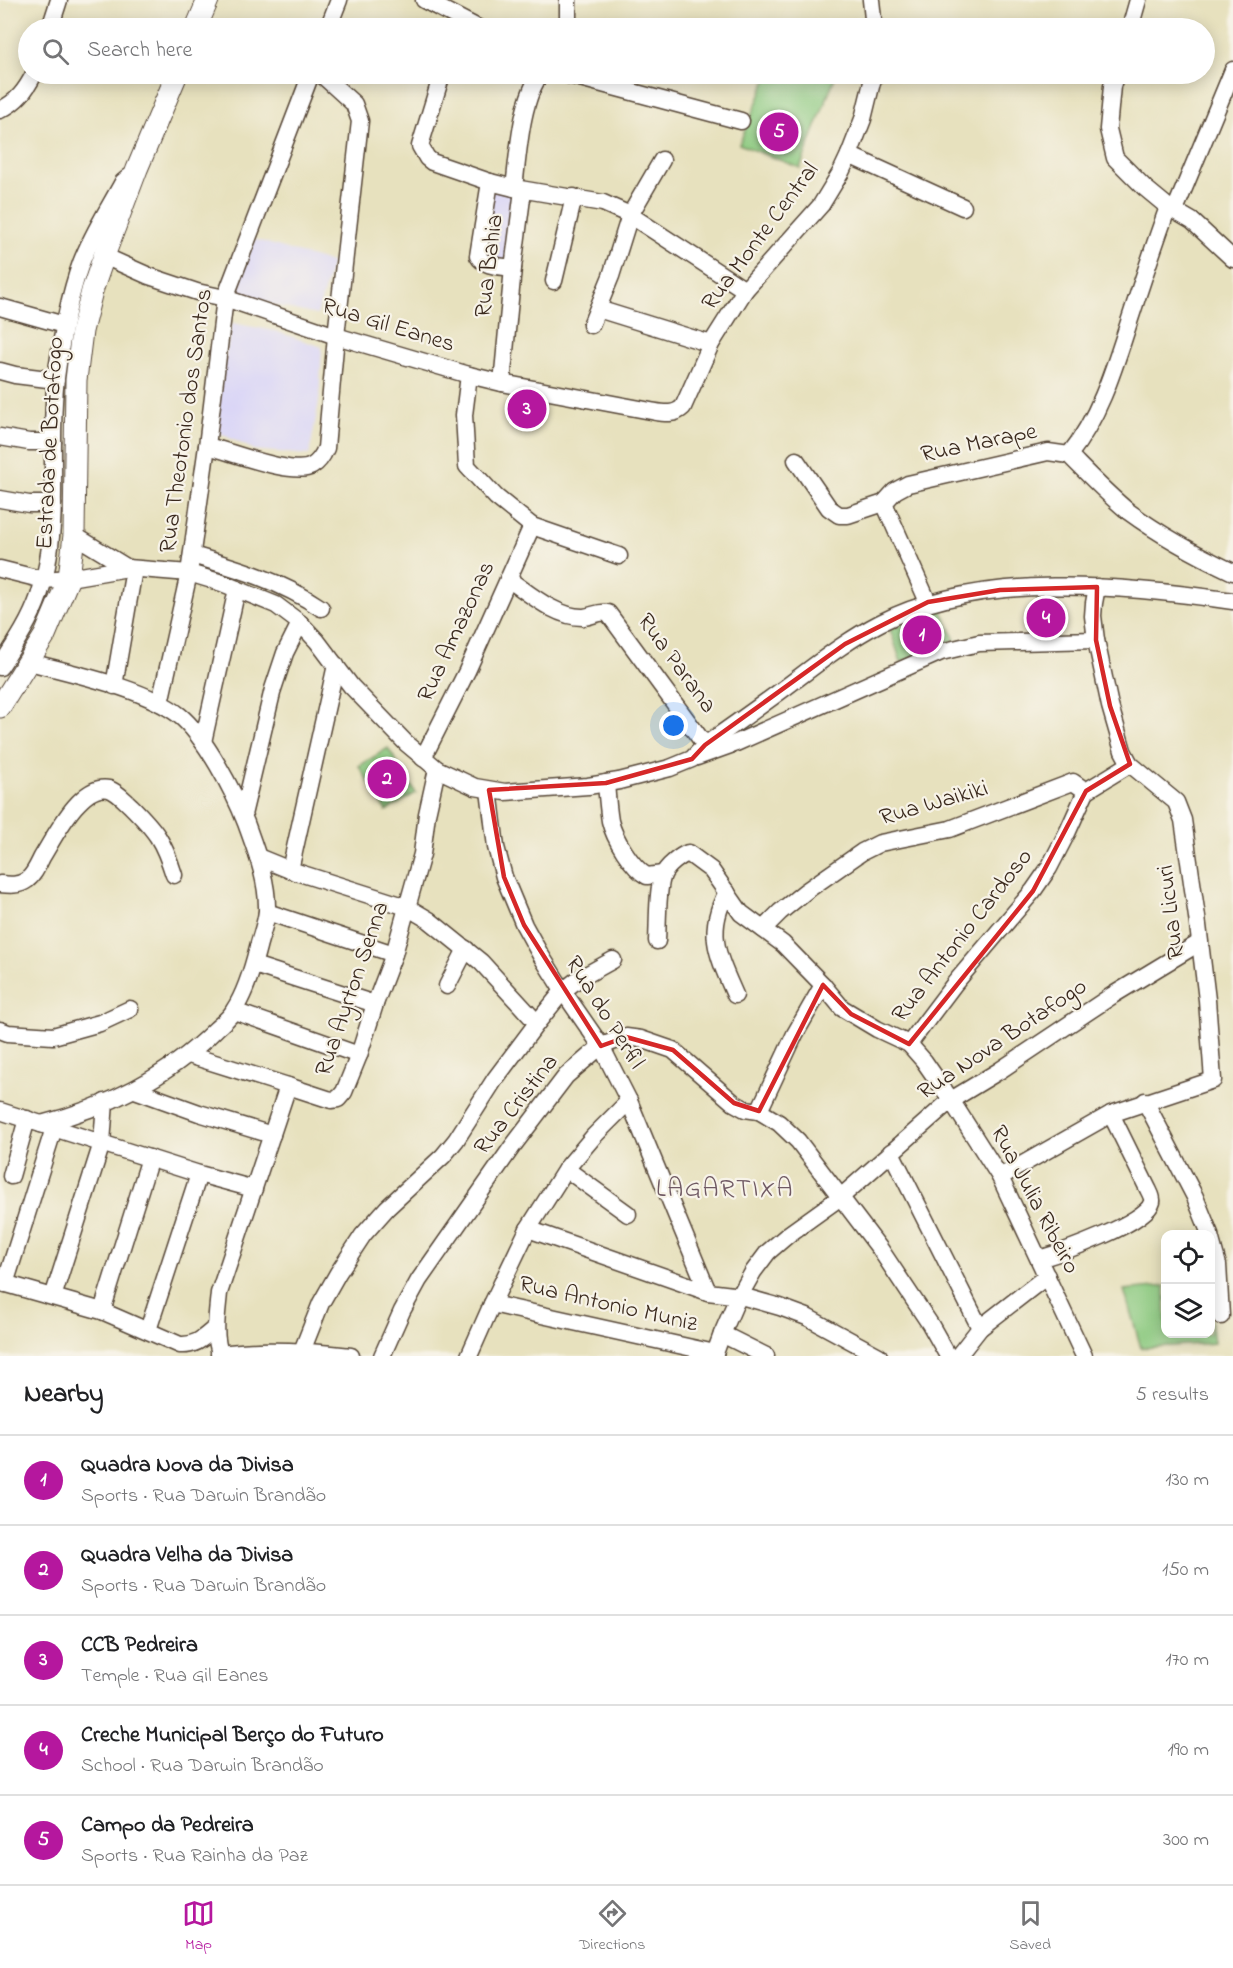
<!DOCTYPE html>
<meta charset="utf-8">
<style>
body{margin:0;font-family:"Indie Flower",sans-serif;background:#f6f6f6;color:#202124}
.controls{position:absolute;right:18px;bottom:18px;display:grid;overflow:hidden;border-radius:12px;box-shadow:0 3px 15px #0003}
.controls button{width:54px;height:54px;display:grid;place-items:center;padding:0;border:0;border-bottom:2px solid #e0e0e0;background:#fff;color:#202124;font:30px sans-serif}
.you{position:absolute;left:674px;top:726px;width:21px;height:21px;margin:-15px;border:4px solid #fff;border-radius:50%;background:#1a73e8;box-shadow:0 0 0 9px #1a73e833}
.badge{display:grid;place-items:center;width:39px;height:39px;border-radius:50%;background:#b5179e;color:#fff;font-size:20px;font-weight:700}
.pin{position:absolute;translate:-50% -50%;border:3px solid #fff;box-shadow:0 2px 6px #0006}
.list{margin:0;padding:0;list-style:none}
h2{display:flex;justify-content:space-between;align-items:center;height:78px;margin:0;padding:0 24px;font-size:26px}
h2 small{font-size:20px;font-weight:400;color:#757577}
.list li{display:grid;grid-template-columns:39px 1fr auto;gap:18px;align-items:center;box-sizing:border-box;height:90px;padding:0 24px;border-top:2px solid #e0e0e0}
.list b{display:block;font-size:22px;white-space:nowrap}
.list p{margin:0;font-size:20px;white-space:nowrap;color:#757577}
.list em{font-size:20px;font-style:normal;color:#757577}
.icon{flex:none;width:33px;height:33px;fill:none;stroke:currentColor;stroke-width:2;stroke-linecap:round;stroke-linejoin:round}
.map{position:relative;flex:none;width:1233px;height:1356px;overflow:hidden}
.search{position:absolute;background:#fff;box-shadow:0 3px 15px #0003;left:18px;right:18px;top:18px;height:66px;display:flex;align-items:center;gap:15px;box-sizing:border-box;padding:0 21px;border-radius:33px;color:#757577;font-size:22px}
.sheet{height:528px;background:#fff}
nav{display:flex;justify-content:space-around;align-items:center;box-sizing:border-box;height:84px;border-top:2px solid #e0e0e0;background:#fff;font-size:16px;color:#757577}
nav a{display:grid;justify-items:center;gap:3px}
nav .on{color:#b5179e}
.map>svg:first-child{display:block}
.built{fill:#dad6f7}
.green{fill:#8bc97f;stroke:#637a4e;stroke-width:1.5}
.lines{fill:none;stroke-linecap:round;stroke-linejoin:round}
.minor-casing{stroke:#554536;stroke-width:19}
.major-casing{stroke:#554536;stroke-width:23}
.minor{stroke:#fff;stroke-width:16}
.major{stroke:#fff;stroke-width:21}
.marked{fill:none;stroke:#d62828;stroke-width:4.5;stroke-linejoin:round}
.labels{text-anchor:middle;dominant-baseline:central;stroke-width:4.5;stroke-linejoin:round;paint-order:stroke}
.street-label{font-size:24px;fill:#3b2a1e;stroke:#f7f3e8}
.neighbourhood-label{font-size:26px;letter-spacing:1.5px;fill:#705a64;stroke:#f7f3e8}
</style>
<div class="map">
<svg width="1233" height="1356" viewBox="0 0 1233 1356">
<rect width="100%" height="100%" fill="#f7f3e8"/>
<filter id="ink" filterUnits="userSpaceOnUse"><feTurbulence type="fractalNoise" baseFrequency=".0167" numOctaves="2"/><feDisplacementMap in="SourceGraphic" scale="12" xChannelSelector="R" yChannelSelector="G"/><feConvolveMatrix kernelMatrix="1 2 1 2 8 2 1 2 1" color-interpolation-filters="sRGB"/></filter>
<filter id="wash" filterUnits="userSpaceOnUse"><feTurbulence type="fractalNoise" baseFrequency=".008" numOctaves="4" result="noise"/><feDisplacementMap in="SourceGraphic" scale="24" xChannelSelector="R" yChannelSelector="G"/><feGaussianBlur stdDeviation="1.35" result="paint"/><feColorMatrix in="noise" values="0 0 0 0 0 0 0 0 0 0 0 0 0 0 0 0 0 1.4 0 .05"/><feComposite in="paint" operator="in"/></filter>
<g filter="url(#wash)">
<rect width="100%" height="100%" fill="#e7e1be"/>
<g class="built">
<polygon points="490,187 520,191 507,264 481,258"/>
<polygon points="254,239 332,263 317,315 231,295"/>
<polygon points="232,323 275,331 322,347 319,401 309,455 255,450 215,431 220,383"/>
</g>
<g class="green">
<polygon points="769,74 819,74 835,77 800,168 739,144"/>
<polygon points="941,609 955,640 901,662 890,629"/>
<polygon points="388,748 416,793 386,811 359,766"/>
<polygon points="1165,1286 1166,1334 1210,1334 1211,1317 1214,1343 1141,1348 1124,1290"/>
</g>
</g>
<g filter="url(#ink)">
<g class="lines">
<defs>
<g id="minor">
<polyline points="424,0 478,28"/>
<polyline points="568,0 568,28"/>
<polyline points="871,0 874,28"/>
<polyline points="50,28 59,0"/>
<polyline points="328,28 339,0"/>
<polyline points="1130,28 1138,0"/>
<polyline points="442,74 420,146 427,158 432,162 490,182 514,188 603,203 630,215 745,290"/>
<polyline points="565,74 741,121"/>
<polyline points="1116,74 1112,86 1108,129 1115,158 1145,188 1168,207 1192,221 1233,259"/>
<path d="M 0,110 C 17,102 26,90 34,74"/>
<polyline points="849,155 963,207"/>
<path d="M 490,182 L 478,256 C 484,267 501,266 513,268"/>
<path d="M 514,188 C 518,156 521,98 541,74"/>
<polyline points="1175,210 1233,70"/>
<path d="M 104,256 L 149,276 L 197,292 L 225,298 L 336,336 L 469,375 L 502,383 L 651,411 C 663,413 674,416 683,407 L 711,344 L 745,290 L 821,205 L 841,172 L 849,155 L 863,119 L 874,74"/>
<polyline points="554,281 574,197"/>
<polyline points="0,307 64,325"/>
<polyline points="598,309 711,344"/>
<polyline points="591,325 611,276 630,215 662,160"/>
<polyline points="0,371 15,375 56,380"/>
<polyline points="469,375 464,415 467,466 496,497 532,526 619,556"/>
<polyline points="502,383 513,268 523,190"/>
<polyline points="0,437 29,442 53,442"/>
<path d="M 207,446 C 230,451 293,477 312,466 C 319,462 323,455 326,448 L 336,336 L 360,121 L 354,104 L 321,74"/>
<path d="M 1069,455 C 1101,415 1115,365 1131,316 C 1143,279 1155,243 1168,207"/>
<path d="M 796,460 L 829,508 L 839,515 L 848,515 L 884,503 L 895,491 L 908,484 L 1048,452 L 1069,455 C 1088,474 1108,495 1129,512 C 1162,536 1197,555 1233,572"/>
<polyline points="0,499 29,504 53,504"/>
<polyline points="884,503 928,602"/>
<path d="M 74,535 L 128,568 L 189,573 L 222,583 L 276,605 L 300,623 L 317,641 L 351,686 L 406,743 L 437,769 L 475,787 L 505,792 L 588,786 L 619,781 L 670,768 L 692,759 L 705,745 C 735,724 765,703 794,681 C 822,660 849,639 880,623 C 981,571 1124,585 1233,601"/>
<path d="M 192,555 C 237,568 281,581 321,608"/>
<polyline points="0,569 44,580 69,578 128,568"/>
<path d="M 508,579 C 530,594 557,618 584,617 C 593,616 599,611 608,613 L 705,745"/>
<path d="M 30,662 C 74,674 144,688 179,715 C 205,736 234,792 246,823 C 256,851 268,881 267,911 C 266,923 261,935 258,947 C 253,967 246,992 234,1010 C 230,1018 221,1024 215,1030 C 168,1077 106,1108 41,1124"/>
<path d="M 0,667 C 15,644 30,622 39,596 C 63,526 47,450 56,378 C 61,340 68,299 81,263 C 92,234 109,208 123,182 L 129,177"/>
<polyline points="114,686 134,569"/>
<polyline points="160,703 189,573 207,446 225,298 311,74"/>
<polyline points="203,742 237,589"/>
<polyline points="697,757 736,743 941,652 979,643 1096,640"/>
<polyline points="423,758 467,671 532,526"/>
<path d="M 606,783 C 607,796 608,809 610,821 C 614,838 632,868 647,876 L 663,874"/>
<polyline points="489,790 496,847 504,877 524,925 540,954 563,991 601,1046 629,1101 708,1292"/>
<polyline points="243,815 273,689 285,653 300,623"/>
<polyline points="258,857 290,870 407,907 429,920 481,962 537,1023"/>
<polyline points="290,870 336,665"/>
<path d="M 0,884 C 9,885 19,886 27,880 C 34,875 38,865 42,857 C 54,838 81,782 109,789 C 118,792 124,800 131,806 C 156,831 163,840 174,875"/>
<path d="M 727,892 C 705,932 718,956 735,995"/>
<polyline points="267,912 394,954"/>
<polyline points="763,929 780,912 806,891 862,852 880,843 950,829 1073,782 1086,791 1130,764"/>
<path d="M 657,941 C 658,926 657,888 663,875 C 667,866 680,856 688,853 L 711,870 L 741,913 L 783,944 L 823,985 L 842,1008 L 877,1029 L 909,1044 L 924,1061 L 951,1100 L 1000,1177 L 1084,1356"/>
<polyline points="254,965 375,1004"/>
<polyline points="447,986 466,949"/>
<polyline points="234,1011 359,1055"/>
<polyline points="0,1030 8,1033 53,1036 100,1023 130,1009"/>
<polyline points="909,1044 955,983 1033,891 1049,868 1068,831 1086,791"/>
<polyline points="189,1055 288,1086"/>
<polyline points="135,1090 199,1113 272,1135"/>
<polyline points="1145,1101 1195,1197 1210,1234"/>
<polyline points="0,1111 199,1174 254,1189"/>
<polyline points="759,1111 795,1034 823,985"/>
<polyline points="891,1152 980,1328"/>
<polyline points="566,1169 628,1214"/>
<polyline points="11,1176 27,1119"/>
<polyline points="1000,1177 1111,1114 1213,1080 1207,1000 1197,917 1183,820 1176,802 1130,764 1123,751 1110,706 1096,640 1093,616 1094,603 1097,587"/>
<polyline points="528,1229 708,1292 741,1296 780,1307 807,1317 879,1356"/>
<polyline points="1210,1236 1218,1265 1221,1316"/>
<path d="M 1039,1259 C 1060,1253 1147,1223 1152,1202 C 1153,1198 1150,1193 1148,1189 L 1111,1114"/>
<path d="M 0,1282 L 102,1311 L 180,1345 C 196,1346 203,1338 215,1328"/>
<polyline points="5,1284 54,1128"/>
<polyline points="53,1297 102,1143 105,1102"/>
<polyline points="492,1304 715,1353"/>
<polyline points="102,1311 150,1158"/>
<polyline points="148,1330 199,1174"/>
<polyline points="722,1334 766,1356"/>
<polyline points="302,1351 321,1303 338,1273 363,1235 387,1208 443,1156 456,1140 495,1079 537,1023 563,991 577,980 613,960"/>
<path d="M 219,1354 C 263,1348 308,1351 351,1356"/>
<path d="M 221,1356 C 213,1335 217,1315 219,1293 L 288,1086 L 331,1100 L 338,1099 L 344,1092 L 359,1055 L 375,1004 L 394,954 L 422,854 L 427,814 L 437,769"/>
<polyline points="382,1356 402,1311 419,1280 512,1147 566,1076 601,1046 626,1037 641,1039 673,1050 734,1103 745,1109 759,1111 779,1123 798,1141 880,1249 930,1324 948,1356"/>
<polyline points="469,1356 492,1304 528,1229 566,1169 594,1136 629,1101"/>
<polyline points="714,1356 722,1334 735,1304 753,1272 768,1252 789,1234 842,1196 951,1100 999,1071 1113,995 1199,943"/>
<polyline points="958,1356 980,1328 1047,1276"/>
</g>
<g id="major">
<polyline points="196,28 208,0"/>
<polyline points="0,707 45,635 69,578 74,535 76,380 82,331 92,291 104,256 137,169 177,74"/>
</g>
</defs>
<use href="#minor" class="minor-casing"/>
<use href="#major" class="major-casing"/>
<use href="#minor" class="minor"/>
<use href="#major" class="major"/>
</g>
</g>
<path class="marked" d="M 1097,587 L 1096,640 L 1110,706 L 1130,764 L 1086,791 L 1033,891 L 909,1044 L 851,1014 L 823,985 L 759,1111 L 734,1103 L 673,1050 L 626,1037 L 601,1046 L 524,925 L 504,877 L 489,790 L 606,783 L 692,759 L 705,745 L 845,644 L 928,602 L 1000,590 Z"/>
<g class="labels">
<g class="street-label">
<text transform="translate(761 237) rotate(-53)">Rua Monte Central</text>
<text transform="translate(490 266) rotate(-83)">Rua Bahia</text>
<text transform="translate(388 326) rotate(17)">Rua Gil Eanes</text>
<text transform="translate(187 421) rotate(-82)">Rua Theotonio dos Santos</text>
<text transform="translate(51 443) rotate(-87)">Estrada de Botafogo</text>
<text transform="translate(979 444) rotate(-12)">Rua Marape</text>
<text transform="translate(457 632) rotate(-65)">Rua Amazonas</text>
<text transform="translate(676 664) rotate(54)">Rua Parana</text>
<text transform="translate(934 804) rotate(-16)">Rua Waikiki</text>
<text transform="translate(1172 912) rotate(-97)">Rua Licuri</text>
<text transform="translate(963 936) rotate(-52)">Rua Antonio Cardoso</text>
<text transform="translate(353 989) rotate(-71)">Rua Ayrton Senna</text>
<text transform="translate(604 1013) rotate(58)">Rua do Perfil</text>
<text transform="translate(1003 1040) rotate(-34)">Rua Nova Botafogo</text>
<text transform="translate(517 1105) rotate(-52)">Rua Cristina</text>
<text transform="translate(1034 1200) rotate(62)">Rua Julia Ribeiro</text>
<text transform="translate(608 1305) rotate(13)">Rua Antonio Muniz</text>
</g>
<g class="neighbourhood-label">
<text x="725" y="1190">LAGARTIXA</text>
</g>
</g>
</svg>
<div class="controls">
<button><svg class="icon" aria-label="locate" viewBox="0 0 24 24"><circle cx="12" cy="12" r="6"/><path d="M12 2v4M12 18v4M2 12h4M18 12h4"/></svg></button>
<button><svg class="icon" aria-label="layers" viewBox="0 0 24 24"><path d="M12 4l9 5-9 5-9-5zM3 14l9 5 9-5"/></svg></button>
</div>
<div class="you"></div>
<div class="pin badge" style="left:922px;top:635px">1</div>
<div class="pin badge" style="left:387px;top:779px">2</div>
<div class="pin badge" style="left:527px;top:409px">3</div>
<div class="pin badge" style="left:1046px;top:618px">4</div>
<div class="pin badge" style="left:779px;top:132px">5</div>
<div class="search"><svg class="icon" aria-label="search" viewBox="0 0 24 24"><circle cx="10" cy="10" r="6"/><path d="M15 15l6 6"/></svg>Search here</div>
</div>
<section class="sheet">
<h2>Nearby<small>5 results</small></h2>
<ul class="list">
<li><span class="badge">1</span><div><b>Quadra Nova da Divisa</b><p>Sports · Rua Darwin Brandão</p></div><em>130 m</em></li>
<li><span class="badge">2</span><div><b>Quadra Velha da Divisa</b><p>Sports · Rua Darwin Brandão</p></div><em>150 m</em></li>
<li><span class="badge">3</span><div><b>CCB Pedreira</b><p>Temple · Rua Gil Eanes</p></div><em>170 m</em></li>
<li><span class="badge">4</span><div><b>Creche Municipal Berço do Futuro</b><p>School · Rua Darwin Brandão</p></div><em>190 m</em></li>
<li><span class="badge">5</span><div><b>Campo da Pedreira</b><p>Sports · Rua Rainha da Paz</p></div><em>300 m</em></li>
</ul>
</section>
<nav>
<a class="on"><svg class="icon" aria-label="map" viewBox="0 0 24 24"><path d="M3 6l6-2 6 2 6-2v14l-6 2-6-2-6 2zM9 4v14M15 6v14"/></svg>Map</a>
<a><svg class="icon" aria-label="directions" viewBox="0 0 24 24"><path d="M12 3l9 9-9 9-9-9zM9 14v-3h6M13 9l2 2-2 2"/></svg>Directions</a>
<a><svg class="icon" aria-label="saved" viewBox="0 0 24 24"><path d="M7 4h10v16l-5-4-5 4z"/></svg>Saved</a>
</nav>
